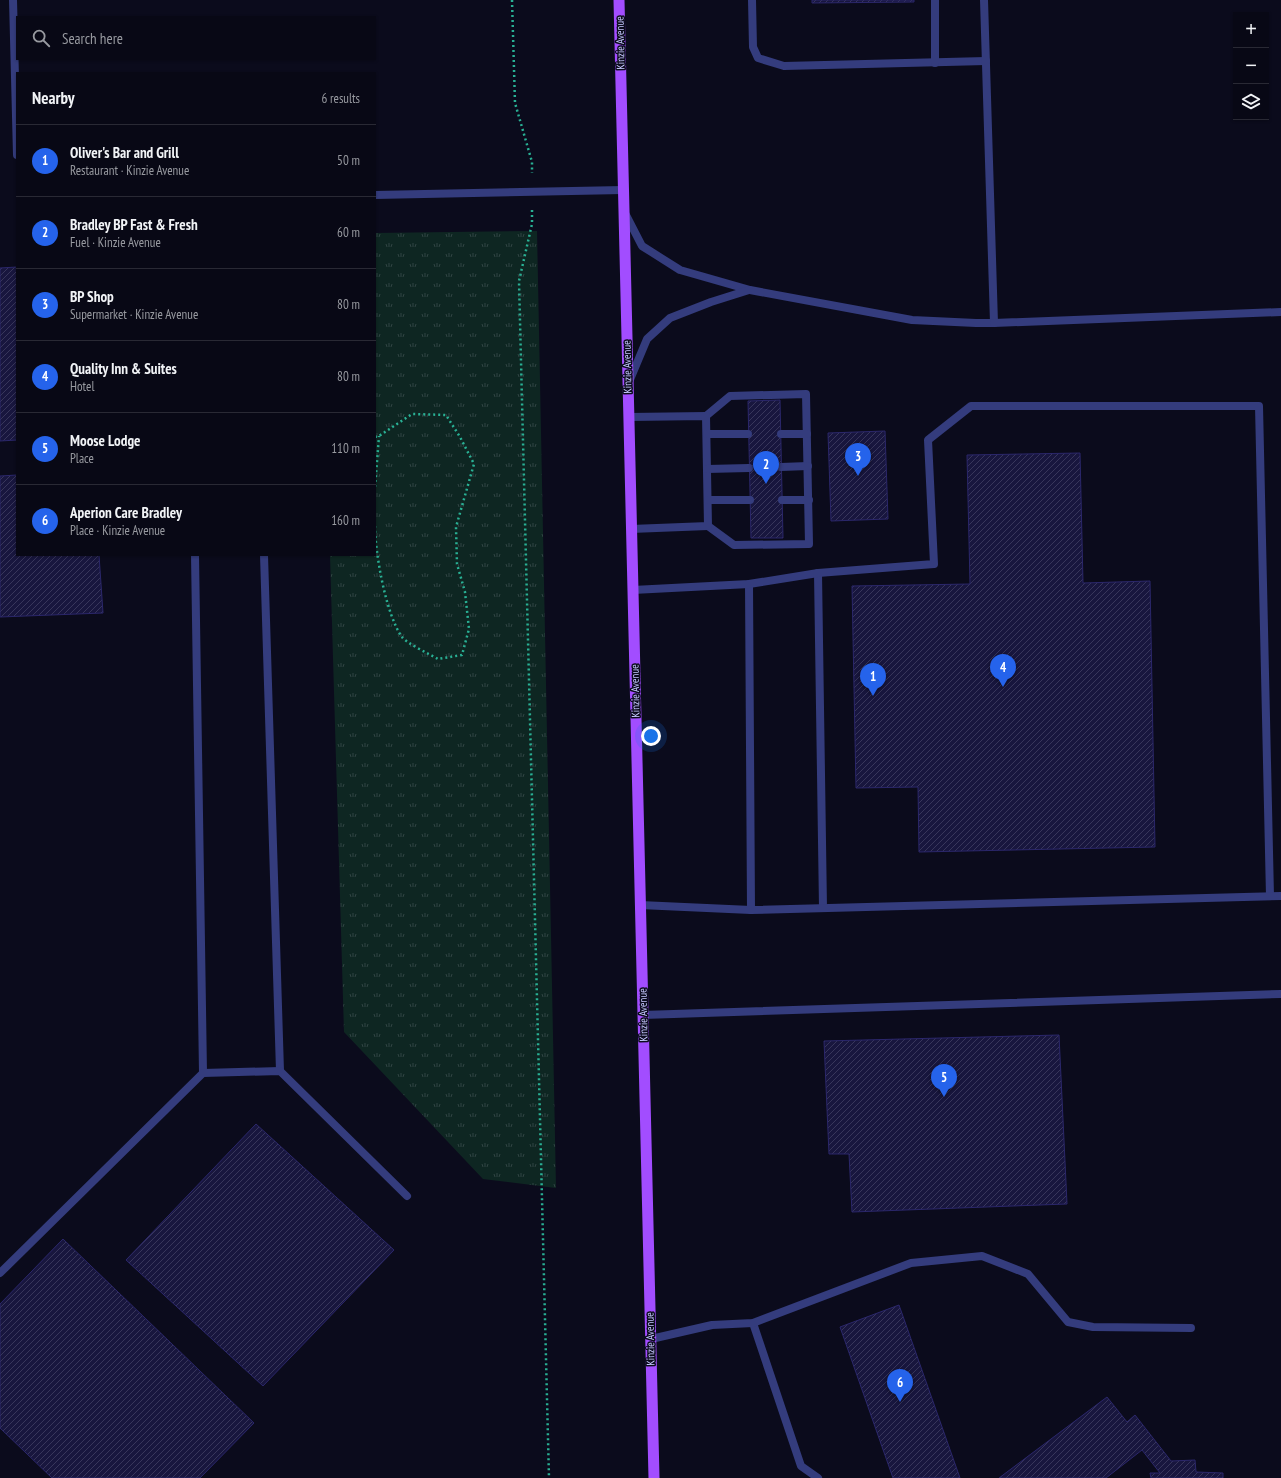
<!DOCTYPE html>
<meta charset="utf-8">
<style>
body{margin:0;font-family:"PT Sans Narrow",sans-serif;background:#161622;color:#f1f3f6}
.controls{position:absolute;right:12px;top:12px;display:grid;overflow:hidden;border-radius:0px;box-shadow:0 1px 3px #0004}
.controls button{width:36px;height:36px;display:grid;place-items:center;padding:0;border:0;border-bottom:1px solid #292934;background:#080815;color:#f1f3f6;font:20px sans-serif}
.you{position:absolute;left:651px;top:736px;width:14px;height:14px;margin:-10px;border:3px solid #fff;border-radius:50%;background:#1a73e8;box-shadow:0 0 0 6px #1a73e833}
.badge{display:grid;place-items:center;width:26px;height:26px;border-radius:50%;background:#2563eb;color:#fff;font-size:13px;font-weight:700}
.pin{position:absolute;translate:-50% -33px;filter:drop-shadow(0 1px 2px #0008)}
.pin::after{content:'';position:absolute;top:21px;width:14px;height:12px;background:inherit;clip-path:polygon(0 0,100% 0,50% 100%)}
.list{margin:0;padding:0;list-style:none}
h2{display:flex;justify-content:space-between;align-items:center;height:52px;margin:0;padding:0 16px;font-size:17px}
h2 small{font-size:13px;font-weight:400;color:#989aa0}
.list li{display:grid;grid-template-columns:26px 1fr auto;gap:12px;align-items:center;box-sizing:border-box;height:72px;padding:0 16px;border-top:1px solid #292934}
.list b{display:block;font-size:15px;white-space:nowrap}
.list p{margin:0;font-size:13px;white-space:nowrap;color:#989aa0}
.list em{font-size:13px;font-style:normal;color:#989aa0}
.icon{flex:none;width:22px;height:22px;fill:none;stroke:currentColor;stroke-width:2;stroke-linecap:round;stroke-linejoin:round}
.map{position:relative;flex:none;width:1281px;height:1478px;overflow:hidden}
.search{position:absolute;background:#080815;box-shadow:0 1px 3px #0004;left:16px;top:16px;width:360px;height:44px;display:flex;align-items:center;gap:10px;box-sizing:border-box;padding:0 14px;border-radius:0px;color:#989aa0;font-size:15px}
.panel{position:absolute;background:#080815;box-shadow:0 1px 3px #0004;left:16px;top:72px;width:360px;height:484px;border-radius:0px}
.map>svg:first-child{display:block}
.grass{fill:url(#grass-tufts)}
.building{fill:url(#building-hatch);stroke:#2b276b}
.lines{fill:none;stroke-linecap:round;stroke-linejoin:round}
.path{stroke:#29b094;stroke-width:2.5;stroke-dasharray:2 3;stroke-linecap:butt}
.service{stroke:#343c7d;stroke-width:8}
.primary{stroke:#a24dff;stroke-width:11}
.labels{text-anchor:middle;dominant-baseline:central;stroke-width:3;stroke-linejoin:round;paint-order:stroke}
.street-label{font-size:11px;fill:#c6c8ff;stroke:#0b0b1c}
</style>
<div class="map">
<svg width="1281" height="1478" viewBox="0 0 1281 1478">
<defs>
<pattern id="grass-tufts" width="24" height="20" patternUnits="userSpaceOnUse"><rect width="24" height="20" fill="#0e2622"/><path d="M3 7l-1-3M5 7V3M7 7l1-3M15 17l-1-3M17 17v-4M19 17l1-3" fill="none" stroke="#304443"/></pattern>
<pattern id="building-hatch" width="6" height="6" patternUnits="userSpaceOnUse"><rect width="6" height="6" fill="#18163e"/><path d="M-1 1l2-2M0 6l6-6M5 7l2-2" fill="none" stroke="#38365b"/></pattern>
</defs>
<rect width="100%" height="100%" fill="#0b0b1c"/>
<polygon class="grass" points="537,231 556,1188 483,1179 344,1032 330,555 375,555 375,233"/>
<g class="building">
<polygon points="812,0 914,0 914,2 812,3"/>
<polygon points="17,267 17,440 0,441 0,268"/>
<polygon points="780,400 783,538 751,538 748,401"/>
<polygon points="885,431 888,519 831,521 828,433"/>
<polygon points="1080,453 1083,583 1150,581 1155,847 919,852 918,787 856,788 852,586 970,584 967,455"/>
<polygon points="17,475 17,555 99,555 103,613 0,617 0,476"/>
<polygon points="1059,1035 1067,1204 852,1212 849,1154 829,1154 824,1041"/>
<polygon points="256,1124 394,1250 263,1386 126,1260"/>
<polygon points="63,1239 254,1423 200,1478 52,1478 0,1428 0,1304"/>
<polygon points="899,1305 960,1478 893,1478 840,1327"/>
<polygon points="1107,1397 1127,1422 1135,1415 1171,1461 1195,1460 1196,1472 1223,1473 1223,1478 1151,1478 1150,1473 1160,1473 1142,1450 1106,1478 999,1478"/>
</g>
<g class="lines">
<g class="path">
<polyline points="512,0 515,103 532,162 532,173"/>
<polyline points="532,210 532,224 519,281 549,1478"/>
<path d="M 375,437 L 379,436 L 412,414 L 446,415 L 460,437 L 474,464 L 456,527 L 457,564 L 465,592 L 469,629 L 462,655 L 438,659 C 431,655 406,643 402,637 C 386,615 375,553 375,525"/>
<polyline points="375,487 379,436"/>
</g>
<g class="service">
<polyline points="13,0 17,155"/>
<polyline points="752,0 753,47 758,58 784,66 986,61"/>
<polyline points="935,0 935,63"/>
<polyline points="375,195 623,190"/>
<polyline points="625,213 642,246 680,270 750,290 912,320 976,323 994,323 984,0"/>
<polyline points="994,323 1281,312"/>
<polyline points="629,382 647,339 670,318 711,302 749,290"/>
<polyline points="706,416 730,396 806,394 809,544 734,545 708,526"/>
<polyline points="629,417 706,416 708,526 631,529"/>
<polyline points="707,434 748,434"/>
<polyline points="781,434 807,434"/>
<polyline points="781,467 808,466"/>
<polyline points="707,469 749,468"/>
<polyline points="708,500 750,500"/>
<polyline points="782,500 809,500"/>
<polyline points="195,555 203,1073"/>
<polyline points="264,555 280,1071"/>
<polyline points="818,573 823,908"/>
<polyline points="749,584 751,910"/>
<polyline points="633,590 749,584 818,573 934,564 928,440 971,406 1259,406 1270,896"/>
<polyline points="640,905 751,910 1281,896"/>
<polyline points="643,1015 1281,994"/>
<polyline points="0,1273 203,1073 280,1071 407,1196"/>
<polyline points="753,1323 801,1466 818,1478"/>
<polyline points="651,1339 712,1325 753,1323 911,1263 982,1256 1028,1274 1068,1322 1093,1327 1191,1328"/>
</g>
<polyline class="primary" points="619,0 654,1478"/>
</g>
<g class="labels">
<g class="street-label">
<text transform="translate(620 43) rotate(-91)">Kinzie Avenue</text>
<text transform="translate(627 367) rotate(-91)">Kinzie Avenue</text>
<text transform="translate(635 691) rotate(-91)">Kinzie Avenue</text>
<text transform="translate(643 1015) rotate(-91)">Kinzie Avenue</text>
<text transform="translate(650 1339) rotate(-91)">Kinzie Avenue</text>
</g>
</g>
</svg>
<div class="controls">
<button>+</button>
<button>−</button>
<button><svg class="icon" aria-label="layers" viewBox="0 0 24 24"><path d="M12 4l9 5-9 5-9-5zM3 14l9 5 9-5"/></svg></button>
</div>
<div class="you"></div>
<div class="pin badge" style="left:873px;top:696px">1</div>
<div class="pin badge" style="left:766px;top:484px">2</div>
<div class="pin badge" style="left:858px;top:476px">3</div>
<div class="pin badge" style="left:1003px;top:687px">4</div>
<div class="pin badge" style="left:944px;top:1097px">5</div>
<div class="pin badge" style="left:900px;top:1402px">6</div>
<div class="search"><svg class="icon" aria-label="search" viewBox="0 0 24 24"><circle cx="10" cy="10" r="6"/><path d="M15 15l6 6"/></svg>Search here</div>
<section class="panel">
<h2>Nearby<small>6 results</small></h2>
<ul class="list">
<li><span class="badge">1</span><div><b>Oliver's Bar and Grill</b><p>Restaurant · Kinzie Avenue</p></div><em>50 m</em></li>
<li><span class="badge">2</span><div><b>Bradley BP Fast &amp; Fresh</b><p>Fuel · Kinzie Avenue</p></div><em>60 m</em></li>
<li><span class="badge">3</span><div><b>BP Shop</b><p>Supermarket · Kinzie Avenue</p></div><em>80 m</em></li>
<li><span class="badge">4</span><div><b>Quality Inn &amp; Suites</b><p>Hotel</p></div><em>80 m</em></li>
<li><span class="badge">5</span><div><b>Moose Lodge</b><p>Place</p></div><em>110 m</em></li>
<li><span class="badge">6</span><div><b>Aperion Care Bradley</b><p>Place · Kinzie Avenue</p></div><em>160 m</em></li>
</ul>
</section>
</div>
